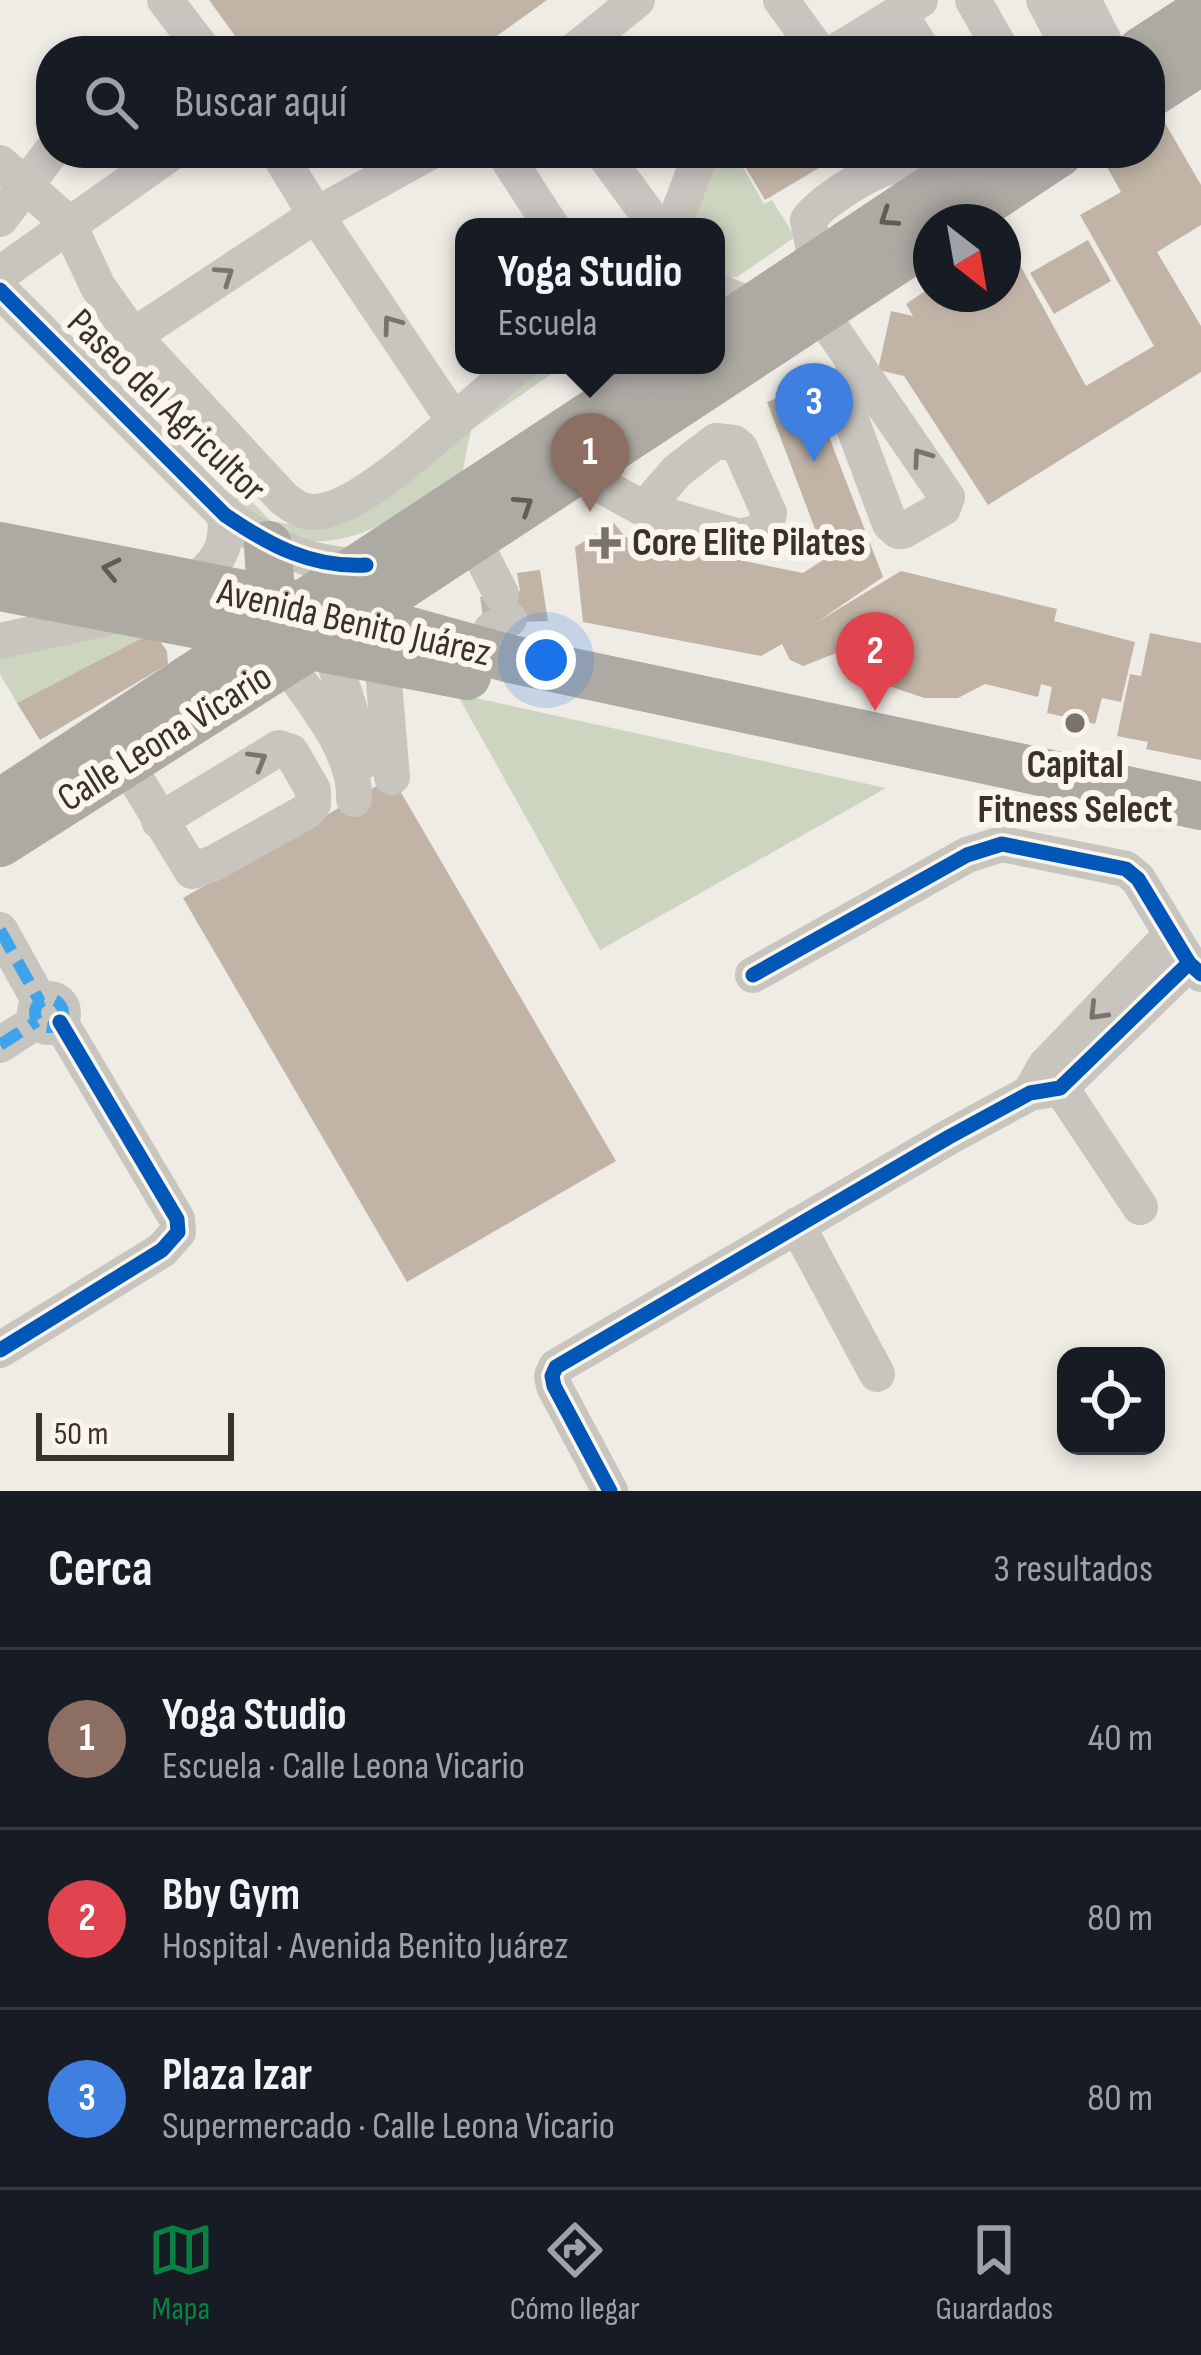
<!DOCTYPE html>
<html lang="es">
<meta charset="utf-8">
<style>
body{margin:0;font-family:"Sofia Sans Condensed",sans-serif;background:#20242c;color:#f1f3f6}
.controls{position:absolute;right:36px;bottom:36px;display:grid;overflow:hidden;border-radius:24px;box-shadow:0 6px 18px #0003}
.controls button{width:108px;height:108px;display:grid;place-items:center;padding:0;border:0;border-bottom:3px solid #363941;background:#171b24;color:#f1f3f6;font:60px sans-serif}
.compass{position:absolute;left:913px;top:204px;width:108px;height:108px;border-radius:50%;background:#171b24;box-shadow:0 6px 18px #0003;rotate:149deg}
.scale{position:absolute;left:36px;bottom:30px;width:198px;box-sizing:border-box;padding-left:12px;border:6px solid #39322b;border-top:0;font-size:33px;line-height:42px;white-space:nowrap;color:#39322b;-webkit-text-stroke:9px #faf6ed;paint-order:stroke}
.you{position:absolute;left:546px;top:660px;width:42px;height:42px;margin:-30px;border:9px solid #fff;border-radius:50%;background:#1a73e8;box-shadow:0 0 0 18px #1a73e833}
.badge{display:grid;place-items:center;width:78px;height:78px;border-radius:50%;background:#0b8043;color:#fff;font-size:39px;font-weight:700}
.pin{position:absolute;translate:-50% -99px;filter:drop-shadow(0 3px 6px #0008)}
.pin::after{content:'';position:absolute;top:63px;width:42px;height:36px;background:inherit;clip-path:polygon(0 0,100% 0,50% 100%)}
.popup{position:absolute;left:455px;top:218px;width:270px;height:156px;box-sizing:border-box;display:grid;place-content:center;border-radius:24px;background:#171b24;filter:drop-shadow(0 3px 9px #0005);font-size:39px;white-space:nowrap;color:#9ea1a6}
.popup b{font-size:45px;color:#f1f3f6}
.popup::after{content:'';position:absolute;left:50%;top:100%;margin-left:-24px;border:24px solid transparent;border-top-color:#171b24}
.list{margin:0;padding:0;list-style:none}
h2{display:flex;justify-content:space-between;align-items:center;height:156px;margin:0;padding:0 48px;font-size:51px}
h2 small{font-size:39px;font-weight:400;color:#9ea1a6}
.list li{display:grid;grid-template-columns:78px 1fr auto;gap:36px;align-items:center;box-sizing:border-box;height:180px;padding:0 48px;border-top:3px solid #363941}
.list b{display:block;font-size:45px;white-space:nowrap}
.list p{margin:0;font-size:39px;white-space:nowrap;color:#9ea1a6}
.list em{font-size:39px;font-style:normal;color:#9ea1a6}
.icon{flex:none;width:66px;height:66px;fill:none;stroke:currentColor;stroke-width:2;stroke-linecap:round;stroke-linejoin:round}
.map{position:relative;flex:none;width:1201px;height:1491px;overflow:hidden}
.search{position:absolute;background:#171b24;box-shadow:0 6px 18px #0003;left:36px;right:36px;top:36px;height:132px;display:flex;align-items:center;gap:30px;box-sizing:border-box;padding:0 42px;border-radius:48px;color:#9ea1a6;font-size:45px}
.sheet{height:696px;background:#171b24}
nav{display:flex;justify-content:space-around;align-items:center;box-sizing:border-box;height:168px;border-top:3px solid #363941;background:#171b24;font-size:33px;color:#9ea1a6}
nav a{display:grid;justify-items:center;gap:6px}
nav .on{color:#0b8043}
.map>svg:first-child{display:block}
.green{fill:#cdd4c0}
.building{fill:#c1b4a7}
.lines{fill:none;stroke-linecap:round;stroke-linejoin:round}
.minor{stroke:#c8c4be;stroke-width:36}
.major{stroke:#ada9a3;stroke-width:48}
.quiet{stroke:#3fa3eb;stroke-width:12;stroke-dasharray:24 12;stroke-linecap:butt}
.cycleway-casing{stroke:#faf6ed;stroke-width:22}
.cycleway{stroke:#0057b8;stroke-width:15}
.oneway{stroke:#625c55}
.oneway2{stroke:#79746d}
.poi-dot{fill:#79736c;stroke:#faf6ed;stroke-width:4.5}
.labels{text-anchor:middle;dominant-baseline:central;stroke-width:12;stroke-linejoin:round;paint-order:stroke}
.street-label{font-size:39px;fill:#39322b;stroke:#faf6ed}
.poi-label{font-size:39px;font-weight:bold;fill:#39322b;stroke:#faf6ed;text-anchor:start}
</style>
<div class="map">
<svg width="1201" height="1491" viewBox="0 0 1201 1491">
<rect width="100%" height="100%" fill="#efece5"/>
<g class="green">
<polygon points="712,153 735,153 764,204 772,200 795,237 737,277 729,278 716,271 716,227 689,227"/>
<path d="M 530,365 L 564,365 L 471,430 L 462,474 C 413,505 354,556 290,537 C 269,531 246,509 227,497 L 238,488 L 271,521 L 316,529 Z"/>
<polygon points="46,614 142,638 17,703 0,674 0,644"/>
<polygon points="457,694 886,788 600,950"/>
</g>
<g class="building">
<polygon points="209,0 547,0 476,51 246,51"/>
<polygon points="1165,123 1201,185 1201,225 1157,252 1201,326 1201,372 988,505 904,376 878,370 891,311 913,316 906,304 931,287 931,294 1003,294 1003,258 1013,252 1086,386 1154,346 1080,215 1121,192 1103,160 1115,153 1150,153 1150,132"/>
<polygon points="737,153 863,153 833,168 819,168 765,200"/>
<polygon points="1088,240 1111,281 1054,314 1030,273"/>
<polygon points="809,385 883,577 817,622 901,571 1057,609 1054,621 1135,642 1121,702 1102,698 1095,724 1047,713 1052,687 1041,684 1038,697 985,684 958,698 924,698 886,685 883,661 893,624 877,622 839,652 803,666 790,660 782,644 761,656 583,622 575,547 614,523 625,537 803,573 826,558 767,402"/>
<polygon points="540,570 548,621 484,623 480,597 520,591 517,573"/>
<polygon points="1150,633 1201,643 1201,760 1146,749 1148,742 1117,736 1130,674 1141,676"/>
<polygon points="157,637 167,651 168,664 40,740 17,703 142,638"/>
<polygon points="392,777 616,1161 407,1282 183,898"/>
</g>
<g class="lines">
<g class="minor">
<polyline points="165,0 204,51"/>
<polyline points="781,0 818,51"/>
<polyline points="973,0 1002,51"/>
<polyline points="1044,0 1071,51"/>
<polyline points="1083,0 1109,51"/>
<polyline points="900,14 923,51"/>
<polyline points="574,51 637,0"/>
<polyline points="837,51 920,0"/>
<polyline points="278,153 316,215 428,153"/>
<polyline points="504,153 552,227"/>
<polyline points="603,153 657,227"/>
<path d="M 0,163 L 68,223 L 98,287 L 133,336 L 283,498 C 293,506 303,513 317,512 C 372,507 472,400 520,365"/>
<polyline points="0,219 51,152"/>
<polyline points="673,227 701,153"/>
<path d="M 817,265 L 808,220 C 821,202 873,168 896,166 C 910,165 928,177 941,183"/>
<polyline points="0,274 171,153"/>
<path d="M 0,290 L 225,515 C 269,545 311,568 366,565"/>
<polyline points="716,291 753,306"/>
<polyline points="820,312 947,497 943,508 903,531 898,531 890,524 841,393 841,386 860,370"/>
<polyline points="133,336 316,215 455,422"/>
<polygon points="716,441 734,443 740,448 769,513 764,531 739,537 644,509 677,471"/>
<polyline points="580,468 597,483 644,509"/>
<polyline points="473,539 501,594"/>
<path d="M 190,585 C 216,565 229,549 225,515"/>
<polyline points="0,641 120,615"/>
<polyline points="330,649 366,760"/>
<polyline points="486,652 491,630 509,619"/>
<polyline points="382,659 392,777"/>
<path d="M 285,662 C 312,700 356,751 354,799"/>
<polyline points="126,763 192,871 214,863 307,811 313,804 313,790 291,752 279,748 159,821"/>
<polyline points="0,930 40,1002"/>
<polyline points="753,975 967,855 1002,844 1126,869 1138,879 1189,963 1201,974"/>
<circle cx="49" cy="1013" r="14"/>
<polyline points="0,1045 37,1021"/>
<polyline points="1049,1070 1140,1207"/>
<polyline points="1030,1093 1045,1066 1171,935"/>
<polyline points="797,1225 877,1374"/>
<polyline points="0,1350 162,1250 178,1232 177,1219 60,1022"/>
<polyline points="610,1491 554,1386 552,1376 556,1367 949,1137 1030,1093 1060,1088 1189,963"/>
</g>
<g class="major">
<polyline points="1141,51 1201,12"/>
<polyline points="1150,94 1201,61"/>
<polyline points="955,222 1059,153"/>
<polyline points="716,332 985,153"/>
<polyline points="0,546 356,616 511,659 1201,806"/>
<polyline points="0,587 467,676"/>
<polyline points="260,629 270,580 268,545"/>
<polyline points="0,803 667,365"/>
<polyline points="0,843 304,650 931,238"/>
</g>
<g class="quiet">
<polyline points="0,930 40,1002"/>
<circle cx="49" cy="1013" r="14"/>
<polyline points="0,1045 37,1021"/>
</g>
<defs>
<g id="cycleway">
<path d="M 0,290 L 225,515 C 269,545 311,568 366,565"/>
<polyline points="753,975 967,855 1002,844 1126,869 1138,879 1189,963 1201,974"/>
<polyline points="0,1350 162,1250 178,1232 177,1219 60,1022"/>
<polyline points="610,1491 554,1386 552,1376 556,1367 949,1137 1030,1093 1060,1088 1189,963"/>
</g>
</defs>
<use href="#cycleway" class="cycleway-casing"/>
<use href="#cycleway" class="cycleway"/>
</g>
<defs><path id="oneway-chevron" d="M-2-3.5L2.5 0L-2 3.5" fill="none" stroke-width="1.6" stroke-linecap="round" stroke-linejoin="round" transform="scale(3)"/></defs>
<g class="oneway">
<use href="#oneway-chevron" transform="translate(888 218) rotate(146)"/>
<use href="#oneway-chevron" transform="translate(524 505) rotate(-33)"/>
<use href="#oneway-chevron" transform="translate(111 569) rotate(-168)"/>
</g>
<g class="oneway2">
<use href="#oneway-chevron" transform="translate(225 275) rotate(-34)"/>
<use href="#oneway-chevron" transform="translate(391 324) rotate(-126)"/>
<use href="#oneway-chevron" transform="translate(921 457) rotate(-125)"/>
<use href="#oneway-chevron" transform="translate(258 760) rotate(-30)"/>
<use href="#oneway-chevron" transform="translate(1097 1012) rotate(134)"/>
</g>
<g class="poi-dot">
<path d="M599 525h12v12h12v12h-12v12h-12v-12h-12v-12h12z"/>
<circle cx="1075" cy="723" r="12"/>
</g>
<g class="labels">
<g class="street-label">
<text transform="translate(166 406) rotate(44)">Paseo del Agricultor</text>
<text transform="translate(354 623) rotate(13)">Avenida Benito Juárez</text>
<text transform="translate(165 738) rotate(-32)">Calle Leona Vicario</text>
</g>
<g class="poi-label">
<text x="632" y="543">Core Elite Pilates</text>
<text x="1075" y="765" text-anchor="middle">Capital<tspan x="1075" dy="45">Fitness Select</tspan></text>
</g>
</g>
</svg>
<div class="controls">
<button><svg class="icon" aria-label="locate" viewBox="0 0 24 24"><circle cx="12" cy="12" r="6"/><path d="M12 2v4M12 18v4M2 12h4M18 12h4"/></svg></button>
</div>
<svg class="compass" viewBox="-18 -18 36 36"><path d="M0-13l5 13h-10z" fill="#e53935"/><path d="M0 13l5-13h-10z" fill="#9ea1a6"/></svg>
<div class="scale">50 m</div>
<div class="you"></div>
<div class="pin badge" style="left:590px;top:512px;background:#8d6e63">1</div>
<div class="popup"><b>Yoga Studio</b>Escuela</div>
<div class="pin badge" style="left:875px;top:711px;background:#e0444e">2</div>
<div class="pin badge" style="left:814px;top:462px;background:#3f7fe0">3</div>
<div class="search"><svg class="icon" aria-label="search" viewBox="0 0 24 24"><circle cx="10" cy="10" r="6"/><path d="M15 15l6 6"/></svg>Buscar aquí</div>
</div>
<section class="sheet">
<h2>Cerca<small>3 resultados</small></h2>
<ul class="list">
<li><span class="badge" style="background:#8d6e63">1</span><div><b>Yoga Studio</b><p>Escuela · Calle Leona Vicario</p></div><em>40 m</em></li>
<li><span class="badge" style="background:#e0444e">2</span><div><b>Bby Gym</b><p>Hospital · Avenida Benito Juárez</p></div><em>80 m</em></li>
<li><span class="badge" style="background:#3f7fe0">3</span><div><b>Plaza Izar</b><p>Supermercado · Calle Leona Vicario</p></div><em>80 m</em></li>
</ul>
</section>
<nav>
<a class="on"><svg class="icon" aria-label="map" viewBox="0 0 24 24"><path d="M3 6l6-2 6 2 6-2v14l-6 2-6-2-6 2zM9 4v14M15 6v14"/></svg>Mapa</a>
<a><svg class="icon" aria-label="directions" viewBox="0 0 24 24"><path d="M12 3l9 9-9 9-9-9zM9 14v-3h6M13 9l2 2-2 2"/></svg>Cómo llegar</a>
<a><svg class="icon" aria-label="saved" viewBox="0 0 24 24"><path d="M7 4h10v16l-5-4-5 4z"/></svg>Guardados</a>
</nav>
